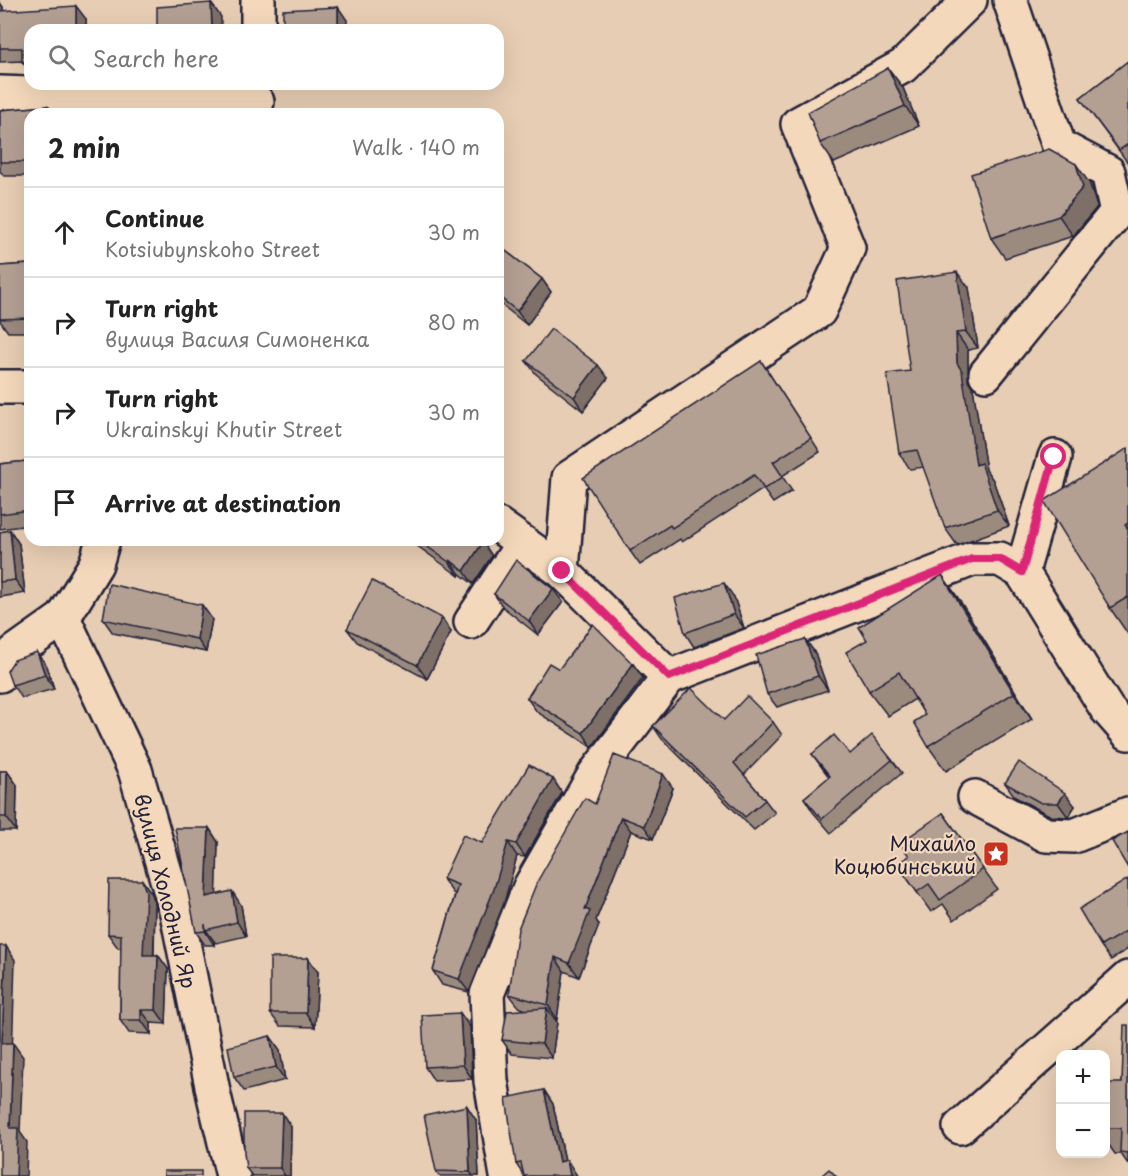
<!DOCTYPE html>
<meta charset="utf-8">
<style>
body{margin:0;font-family:"Playpen Sans",sans-serif;background:#f2f2f2;color:#222}
.controls{position:absolute;right:18px;bottom:18px;display:grid;overflow:hidden;border-radius:12px;box-shadow:0 6px 24px #0002}
.controls button{width:54px;height:54px;display:grid;place-items:center;padding:0;border:0;border-bottom:2px solid #e0e0e0;background:#fff;color:#222;font:30px sans-serif}
.stop{position:absolute;width:18px;height:18px;margin:-14px;border:4px solid #db2777;border-radius:50%;background:#fff}
.stop.end{background:#db2777;border-color:#fff;box-shadow:0 2px 6px #0008}
.list{margin:0;padding:0;list-style:none}
h2{display:flex;justify-content:space-between;align-items:center;height:78px;margin:0;padding:0 24px;font-size:26px}
h2 small{font-size:20px;font-weight:400;color:#767676}
.list li{display:grid;grid-template-columns:39px 1fr auto;gap:18px;align-items:center;box-sizing:border-box;height:90px;padding:0 24px;border-top:2px solid #e0e0e0}
.list b{display:block;font-size:22px;white-space:nowrap}
.list p{margin:0;font-size:20px;white-space:nowrap;color:#767676}
.list em{font-size:20px;font-style:normal;color:#767676}
.icon{flex:none;width:33px;height:33px;fill:none;stroke:currentColor;stroke-width:2;stroke-linecap:round;stroke-linejoin:round}
.map{position:relative;flex:none;width:1128px;height:1176px;overflow:hidden}
.search{position:absolute;background:#fff;box-shadow:0 6px 24px #0002;left:24px;top:24px;width:480px;height:66px;display:flex;align-items:center;gap:15px;box-sizing:border-box;padding:0 21px;border-radius:18px;color:#767676;font-size:22px}
.panel{position:absolute;background:#fff;box-shadow:0 6px 24px #0002;left:24px;top:108px;width:480px;height:438px;border-radius:18px}
.map>svg:first-child{display:block}
.lines{fill:none;stroke-linecap:round;stroke-linejoin:round}
.minor-casing{stroke:#22223b;stroke-width:38}
.minor{stroke:#f4d8bb;stroke-width:33}
.wall{fill:#9b8a7e;stroke:#22223b;stroke-width:1.5}
.shaded-wall{fill:#7e7067;stroke:#22223b;stroke-width:1.5}
.building{fill:#b4a093;stroke:#22223b;stroke-width:1.5}
.route{stroke:#db2777;stroke-width:8}
.labels{text-anchor:middle;dominant-baseline:central;stroke-width:4.5;stroke-linejoin:round;paint-order:stroke}
.poi-label{font-size:20px;fill:#22223b;stroke:#f4d8bb;text-anchor:end}
.street-label{font-size:20px;fill:#22223b;stroke:#f4d8bb}
</style>
<div class="map">
<svg width="1128" height="1176" viewBox="0 0 1128 1176">
<rect width="100%" height="100%" fill="#e7cdb3"/>
<filter id="ink" filterUnits="userSpaceOnUse"><feTurbulence type="fractalNoise" baseFrequency=".0167" numOctaves="2"/><feDisplacementMap in="SourceGraphic" scale="12" xChannelSelector="R" yChannelSelector="G"/><feConvolveMatrix kernelMatrix="1 2 1 2 8 2 1 2 1" color-interpolation-filters="sRGB"/></filter>
<g filter="url(#ink)">
<g class="lines">
<defs>
<g id="minor">
<polyline points="258,30 258,0"/>
<polyline points="0,93 257,102"/>
<polyline points="986,374 1117,212 1108,172 1059,146 1010,0"/>
<polyline points="0,387 30,387"/>
<polyline points="1055,457 1022,572 1107,709 1128,733"/>
<polyline points="498,525 562,571 669,677"/>
<polyline points="562,571 569,478 819,311 848,248 798,124 903,66 970,0"/>
<polyline points="63,618 135,770 177,913 214,1096 233,1176"/>
<polyline points="471,622 523,543"/>
<polyline points="0,675 15,652 63,618 96,564 103,540"/>
<polyline points="975,797 1046,835 1074,836 1128,814"/>
<polyline points="960,1127 1128,978"/>
<polyline points="507,1176 491,1081 487,994 530,887 595,774 669,677 972,559 1000,559 1022,572"/>
</g>
</defs>
<use href="#minor" class="minor-casing"/>
<use href="#minor" class="minor"/>
</g>
<g class="wall">
<polygon points="0,3 3,7 3,11 86,19 86,30 30,30 30,73 22,61 0,62"/>
<polygon points="1128,61 1128,163 1080,98"/>
<polygon points="888,68 903,88 919,126 834,163 820,143"/>
<polygon points="48,106 54,114 30,114 30,176 4,176 0,171 0,110"/>
<polygon points="1090,184 1097,207 1073,236 1005,258 991,238"/>
<polygon points="498,245 542,279 551,292 527,325 498,302"/>
<polygon points="30,264 30,332 8,332 0,321 0,266"/>
<polygon points="969,288 978,348 968,350 968,380 973,388 986,470 993,480 1009,526 957,545 945,528 924,467 910,469 899,453"/>
<polygon points="526,361 608,378 583,411 536,374"/>
<polygon points="761,361 820,452 782,476 792,491 773,503 763,489 682,542 680,539 640,565 630,551"/>
<polygon points="1128,448 1128,634 1110,608"/>
<polygon points="27,461 30,466 30,525 0,529 0,464"/>
<polygon points="10,530 19,544 25,593 0,597 0,532"/>
<polygon points="409,540 480,540 492,556 473,584 460,574 459,576"/>
<polygon points="942,575 960,601 1032,719 946,771 928,746 925,715 915,699 888,716 869,691 867,640"/>
<polygon points="494,594 563,602 538,635 503,607"/>
<polygon points="734,597 744,628 694,647 685,633"/>
<polygon points="103,619 212,619 206,652 113,633"/>
<polygon points="347,629 451,632 427,679 357,642"/>
<polygon points="805,639 815,653 828,690 777,707 767,694"/>
<polygon points="37,652 47,666 54,689 22,698 12,685"/>
<polygon points="633,664 643,678 592,747 537,712 527,698 559,669"/>
<polygon points="724,720 773,722 782,735 744,775 765,800 775,813 754,830 662,739 653,726"/>
<polygon points="812,754 850,754 892,760 902,773 831,833 813,812 804,798 829,777"/>
<polygon points="0,771 7,771 17,785 16,831 0,831"/>
<polygon points="553,779 562,793 525,857 517,856 504,903 469,992 442,985 433,971 455,894 453,893 443,879"/>
<polygon points="1005,783 1075,806 1068,817 1051,816 1015,797"/>
<polygon points="673,788 653,839 631,831 596,920 599,925 579,977 564,971 557,1019 554,1018 557,1022 552,1058 512,1054 502,1040 526,1010 519,1007 509,994 595,804"/>
<polygon points="943,813 997,889 954,920 943,904 931,912 897,864 909,856"/>
<polygon points="209,828 218,842 216,895 241,905 246,936 216,943 214,941 214,945 205,945 196,932"/>
<polygon points="1128,879 1128,949 1111,960 1101,946"/>
<polygon points="142,880 152,894 155,906 154,955 158,955 168,969 166,1024 151,1023 151,1034 129,1033 120,1020 121,948 118,948 108,934"/>
<polygon points="308,958 318,972 315,1027 280,1026 270,1013"/>
<polygon points="460,1013 470,1027 472,1079 434,1081 425,1067"/>
<polygon points="1128,1025 1128,1164 1121,1154 1115,1154 1106,1141 1106,1128 1122,1083"/>
<polygon points="270,1036 280,1050 285,1080 244,1091 234,1077"/>
<polygon points="544,1090 553,1104 565,1160 576,1174 524,1176 516,1164"/>
<polygon points="476,1120 479,1176 439,1176 436,1171"/>
<polygon points="291,1127 290,1176 252,1176 246,1168"/>
</g>
<g class="shaded-wall">
<polygon points="0,3 3,7 3,25 0,21"/>
<polygon points="211,3 221,17 221,30 212,30"/>
<polygon points="76,6 86,19 86,30 76,30"/>
<polygon points="338,7 347,20 347,30 338,30"/>
<polygon points="888,68 903,88 919,126 905,106"/>
<polygon points="48,106 54,114 48,114"/>
<polygon points="1076,164 1090,184 1097,207 1073,236 1059,216"/>
<polygon points="957,272 969,288 978,348 966,332"/>
<polygon points="542,279 551,292 527,325 517,311"/>
<polygon points="956,333 968,350 968,380 973,388 986,470 993,480 1009,526 997,510 976,465 957,363"/>
<polygon points="598,365 608,378 583,411 574,397"/>
<polygon points="27,461 30,466 30,491"/>
<polygon points="10,530 19,544 25,593 15,580"/>
<polygon points="483,542 492,556 473,584 464,571"/>
<polygon points="450,560 460,574 459,576 449,562"/>
<polygon points="942,575 960,601 1032,719 1014,693"/>
<polygon points="724,583 734,597 744,628 734,614"/>
<polygon points="553,589 563,602 538,635 529,621"/>
<polygon points="202,605 212,619 206,652 197,639"/>
<polygon points="442,618 451,632 427,679 417,665"/>
<polygon points="805,639 815,653 828,690 818,676"/>
<polygon points="37,652 47,666 54,689 45,675"/>
<polygon points="633,664 643,678 592,747 583,733"/>
<polygon points="7,771 17,785 16,831 6,817"/>
<polygon points="663,774 673,788 653,839 644,826"/>
<polygon points="553,779 562,793 525,857 516,844"/>
<polygon points="1065,793 1075,806 1068,817 1058,803"/>
<polygon points="621,817 631,831 596,920 599,925 579,977 569,963 585,909"/>
<polygon points="209,828 218,842 216,911 206,897"/>
<polygon points="508,842 517,856 504,903 469,992 459,979"/>
<polygon points="142,880 152,894 155,906 153,969 143,955"/>
<polygon points="232,891 241,905 246,936 237,922"/>
<polygon points="205,924 206,930 214,941 214,945 205,931"/>
<polygon points="6,946 15,960 12,1057 2,1043"/>
<polygon points="158,955 168,969 166,1024 156,1010"/>
<polygon points="555,957 564,971 557,1019 548,1005"/>
<polygon points="308,958 318,972 315,1027 306,1013"/>
<polygon points="547,1008 557,1022 552,1058 542,1044"/>
<polygon points="141,1010 151,1023 151,1034 141,1020"/>
<polygon points="460,1013 470,1027 472,1079 463,1065"/>
<polygon points="270,1036 280,1050 285,1080 276,1067"/>
<polygon points="13,1043 23,1057 20,1132 27,1142 26,1176 16,1176 10,1128"/>
<polygon points="544,1090 553,1104 568,1176 559,1162"/>
<polygon points="467,1106 476,1120 479,1176 473,1176 470,1172"/>
<polygon points="282,1113 291,1127 290,1176 285,1176 280,1168"/>
<polygon points="567,1160 576,1174 577,1176 570,1176"/>
</g>
<g class="building">
<polygon points="211,3 212,30 157,30 157,7"/>
<polygon points="76,6 76,30 30,30 30,61 22,62 22,48 0,48 0,11"/>
<polygon points="338,7 338,30 283,30 283,10"/>
<polygon points="1128,61 1128,144 1119,150 1080,98"/>
<polygon points="888,68 905,106 820,143 808,112"/>
<polygon points="48,106 48,114 30,114 30,162 0,162 0,110"/>
<polygon points="1049,149 1076,164 1083,187 1059,216 991,238 971,174"/>
<polygon points="498,245 542,279 517,311 498,296"/>
<polygon points="30,264 30,318 0,319 0,266"/>
<polygon points="957,272 966,332 956,333 957,363 962,371 976,465 981,463 997,510 945,528 917,450 899,453 887,374 910,371 897,281"/>
<polygon points="551,329 598,365 574,397 526,361"/>
<polygon points="761,361 811,438 773,462 783,477 764,489 754,475 672,528 670,525 630,551 583,478"/>
<polygon points="1128,448 1128,523 1125,525 1128,529 1128,597 1110,608 1044,501"/>
<polygon points="27,461 30,491 30,510 0,514 0,464"/>
<polygon points="10,530 15,580 0,582 0,532"/>
<polygon points="418,540 480,540 483,542 464,571 450,560 449,562"/>
<polygon points="516,560 553,589 529,621 494,594"/>
<polygon points="942,575 1014,693 928,746 914,722 925,715 899,672 869,691 846,652 867,640 859,627"/>
<polygon points="372,581 442,618 417,665 347,629"/>
<polygon points="724,583 734,614 685,633 675,598"/>
<polygon points="109,584 202,605 197,639 103,619"/>
<polygon points="593,624 633,664 583,733 527,698 549,663 559,669"/>
<polygon points="805,639 818,676 767,694 756,655"/>
<polygon points="37,652 45,675 12,685 7,671 14,660"/>
<polygon points="691,688 724,720 747,696 773,722 734,763 765,800 745,817 653,726"/>
<polygon points="834,735 850,754 872,735 892,760 822,819 804,798 830,776 812,754"/>
<polygon points="614,755 663,774 644,826 621,817 585,909 590,911 569,963 555,957 548,1005 509,994 518,929 537,882 585,798 595,804"/>
<polygon points="1019,762 1065,793 1058,803 1041,803 1005,783"/>
<polygon points="529,765 553,779 516,844 508,842 494,889 459,979 433,971 458,885 443,879 463,835 482,843"/>
<polygon points="0,771 7,771 6,817 0,817"/>
<polygon points="943,813 983,869 940,900 929,884 917,892 897,864 909,856 900,843"/>
<polygon points="175,828 209,828 206,897 232,891 237,922 206,930 205,924 205,931 196,932"/>
<polygon points="1128,832 1128,868 1112,841"/>
<polygon points="1128,879 1128,930 1101,946 1079,909"/>
<polygon points="109,880 142,880 146,892 143,955 158,955 156,1010 141,1010 141,1020 120,1020 121,935 108,934"/>
<polygon points="0,946 6,946 2,1043 13,1043 10,1128 18,1128 16,1176 0,1176"/>
<polygon points="270,958 308,958 306,1013 270,1013"/>
<polygon points="547,1008 542,1044 502,1040 507,1011"/>
<polygon points="460,1013 463,1065 425,1067 422,1015"/>
<polygon points="1124,1025 1128,1025 1128,1153 1120,1152 1121,1128 1106,1128 1106,1083 1122,1083"/>
<polygon points="270,1036 276,1067 234,1077 228,1047"/>
<polygon points="544,1090 559,1162 567,1160 570,1176 524,1176 521,1163 516,1164 506,1098"/>
<polygon points="467,1106 470,1172 436,1171 424,1115"/>
<polygon points="244,1113 282,1113 280,1168 246,1168 244,1153"/>
<polygon points="829,1169 836,1176 821,1176"/>
<rect x="164" y="1171" width="37" height="5"/>
</g>
</g>
<g class="lines" filter="url(#ink)">
<polyline class="route" points="562,571 669,677 972,559 1000,559 1022,572 1054,457"/>
</g>
<defs>
<symbol id="sight-square" viewBox="-11 -11 22 22"><rect x="-9" y="-9" width="18" height="18" rx="4" fill="#c8321e" stroke="#f4d8bb"/><path d="M0-6L1.8-2.2L6-1.7L2.9 1.2L3.7 5.4L0 3.3L-3.7 5.4L-2.9 1.2L-6-1.7L-1.8-2.2Z" fill="#fff"/></symbol>
</defs>
<g fill-rule="evenodd">
<use href="#sight-square" x="981" y="839" width="30" height="30"/>
</g>
<g class="labels">
<g class="poi-label">
<text x="976" y="843">Михайло<tspan x="976" dy="23">Коцюбинський</tspan></text>
</g>
<g class="street-label">
<text transform="translate(166 891) rotate(76)">вулиця Холодний Яр</text>
</g>
</g>
</svg>
<div class="controls">
<button>+</button>
<button>−</button>
</div>
<div class="stop" style="left:1054px;top:457px"></div>
<div class="stop end" style="left:562px;top:571px"></div>
<div class="search"><svg class="icon" aria-label="search" viewBox="0 0 24 24"><circle cx="10" cy="10" r="6"/><path d="M15 15l6 6"/></svg>Search here</div>
<section class="panel">
<h2>2 min<small>Walk · 140 m</small></h2>
<ul class="list">
<li><svg class="icon" aria-label="ahead" viewBox="0 0 24 24"><path d="M12 20V5M6 11l6-6 6 6"/></svg><div><b>Continue</b><p>Kotsiubynskoho Street</p></div><em>30 m</em></li>
<li><svg class="icon" aria-label="right" viewBox="0 0 24 24"><path d="M7 20v-9h11M14 6l5 5-5 5"/></svg><div><b>Turn right</b><p>вулиця Василя Симоненка</p></div><em>80 m</em></li>
<li><svg class="icon" aria-label="right" viewBox="0 0 24 24"><path d="M7 20v-9h11M14 6l5 5-5 5"/></svg><div><b>Turn right</b><p>Ukrainskyi Khutir Street</p></div><em>30 m</em></li>
<li><svg class="icon" aria-label="arrive" viewBox="0 0 24 24"><path d="M6 21V4h12l-3 4 3 4H6"/></svg><div><b>Arrive at destination</b></div></li>
</ul>
</section>
</div>
